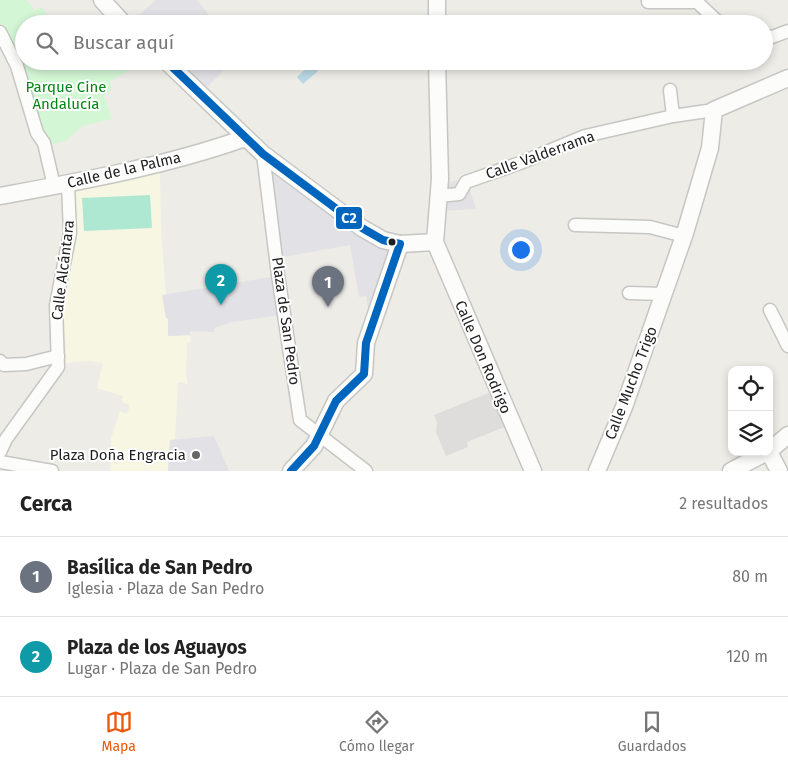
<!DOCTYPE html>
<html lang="es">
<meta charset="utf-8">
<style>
body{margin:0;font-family:"Fira Sans",sans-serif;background:#f2f2f2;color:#222}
.controls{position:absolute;right:15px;bottom:15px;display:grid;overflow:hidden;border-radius:10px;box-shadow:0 2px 8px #0003}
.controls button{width:45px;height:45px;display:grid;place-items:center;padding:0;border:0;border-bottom:1px solid #e0e0e0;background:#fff;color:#222;font:25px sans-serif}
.you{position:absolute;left:520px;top:249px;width:18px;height:18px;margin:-12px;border:4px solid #fff;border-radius:50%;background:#1a73e8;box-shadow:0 0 0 8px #1a73e833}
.badge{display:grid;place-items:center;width:32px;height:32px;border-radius:50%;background:#ea580c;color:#fff;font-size:16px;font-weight:700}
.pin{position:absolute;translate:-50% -41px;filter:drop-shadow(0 1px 2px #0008)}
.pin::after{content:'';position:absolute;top:26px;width:18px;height:15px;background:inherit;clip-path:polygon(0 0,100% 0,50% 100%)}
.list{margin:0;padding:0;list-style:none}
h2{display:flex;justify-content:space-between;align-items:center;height:65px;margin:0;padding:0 20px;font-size:21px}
h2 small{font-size:16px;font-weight:400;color:#767676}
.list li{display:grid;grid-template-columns:32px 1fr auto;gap:15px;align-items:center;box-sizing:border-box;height:80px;padding:0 20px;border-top:1px solid #e0e0e0}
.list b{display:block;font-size:19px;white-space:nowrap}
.list p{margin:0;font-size:16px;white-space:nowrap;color:#767676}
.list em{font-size:16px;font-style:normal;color:#767676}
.icon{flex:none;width:28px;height:28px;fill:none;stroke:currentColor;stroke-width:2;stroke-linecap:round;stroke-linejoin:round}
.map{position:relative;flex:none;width:788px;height:471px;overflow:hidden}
.search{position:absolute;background:#fff;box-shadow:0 2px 8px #0003;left:15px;right:15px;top:15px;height:55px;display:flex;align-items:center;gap:12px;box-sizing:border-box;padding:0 18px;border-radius:28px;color:#767676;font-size:19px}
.sheet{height:225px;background:#fff}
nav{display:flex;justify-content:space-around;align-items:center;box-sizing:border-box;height:70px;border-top:1px solid #e0e0e0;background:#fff;font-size:14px;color:#767676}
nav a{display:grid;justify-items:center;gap:2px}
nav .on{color:#ea580c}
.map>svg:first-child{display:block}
.education{fill:#f6f6e2}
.park{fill:#d3f6d5}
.pitch{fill:#afe8d2}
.parking{fill:#dedddb}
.plaza{fill:#e2e1e6}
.water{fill:#b8d8e3}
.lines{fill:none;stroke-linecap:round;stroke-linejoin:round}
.pedestrian-casing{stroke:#c6c6c3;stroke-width:15}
.minor-casing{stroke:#c6c6c3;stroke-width:19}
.pedestrian{stroke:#fcfcfb;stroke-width:12}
.minor{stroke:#fcfcfb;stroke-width:16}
.bus-1-casing{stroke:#fff;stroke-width:11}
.bus-1{stroke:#0065bd;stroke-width:8}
.bus-dot{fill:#1f1f1f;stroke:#fff;stroke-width:2}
.poi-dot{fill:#676765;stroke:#fff;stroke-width:2}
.labels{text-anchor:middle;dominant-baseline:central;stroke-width:4;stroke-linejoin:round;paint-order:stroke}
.park-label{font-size:15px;fill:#038614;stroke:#fff}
.street-label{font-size:15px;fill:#1f1f1f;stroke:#fff}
.poi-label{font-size:15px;fill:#1f1f1f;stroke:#fff;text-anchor:end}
.line-badge{stroke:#fff;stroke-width:2}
.badge-label{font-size:14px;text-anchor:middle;font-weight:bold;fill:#fff}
</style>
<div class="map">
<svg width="788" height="471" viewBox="0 0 788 471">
<rect width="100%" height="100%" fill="#edece7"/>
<polygon class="education" points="160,172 161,230 166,294 163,295 168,318 168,336 190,335 191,342 187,343 186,374 188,384 178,382 175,439 170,440 168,471 110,471 111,438 120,411 127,414 130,405 122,402 123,396 97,388 103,363 90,361 65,363 66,341 60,338 61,306 70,253 75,251 74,191"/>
<polygon class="park" points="0,0 26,0 35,11 41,7 53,23 58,20 63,24 24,24 24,61 155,61 148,69 141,63 109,82 113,89 104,95 112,119 82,126 66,141 48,145 14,50 0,22"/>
<polygon class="pitch" points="150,195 152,228 84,231 82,198"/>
<polygon class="parking" points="491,392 507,426 467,442 468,447 446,456 436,432 437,422 434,415"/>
<g class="plaza">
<polygon points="156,0 197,0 216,24 129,24"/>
<polygon points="166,61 233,61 201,93"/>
<polygon points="263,154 391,250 370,318 366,296 359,297 350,245 283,257 285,274 278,275"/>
<polygon points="464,179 468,185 476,209 442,211 446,183"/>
<polygon points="271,277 280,315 232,322 214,328 214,332 190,331 190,335 168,336 168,319 166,318 162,295"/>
<polygon points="214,436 229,471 168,471 170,440"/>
</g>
<polygon class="water" points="311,64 318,71 303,84 297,77"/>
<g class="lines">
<defs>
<g id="pedestrian">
<polyline points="648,0 648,2 697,2 720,24"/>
<polyline points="0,32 17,66 37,133 44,143 54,186"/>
<polyline points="764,36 772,37 788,31"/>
<polyline points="670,90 673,116"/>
<polyline points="263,154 278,275 300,420 366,471"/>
<polyline points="438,196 459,194 466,182 520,163 585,136 673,116 714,110"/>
<polyline points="575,225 650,227 684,236"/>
<polyline points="629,293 664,294"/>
<polyline points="770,310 788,346"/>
<polyline points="0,361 4,365 26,364 58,356"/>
<polyline points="0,452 6,439 58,367 56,305 70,233 68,184"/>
<polyline points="0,462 52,471"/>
</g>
<g id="minor">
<polyline points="102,0 124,24"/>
<polyline points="437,24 437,0"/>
<polyline points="166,61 263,154 362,228 383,240 400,244 435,242"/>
<polyline points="437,61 440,179 435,242 533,471"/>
<path d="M 0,196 C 82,181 166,166 245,138"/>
<polyline points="769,451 788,435"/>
<polyline points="769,452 779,471"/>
<polyline points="291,471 314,446 336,401 364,374 366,343 400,244"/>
<polyline points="597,471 624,407 685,233 710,148 714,110 788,78"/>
<polyline points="731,471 767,452"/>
</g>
</defs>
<use href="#pedestrian" class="pedestrian-casing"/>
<use href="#minor" class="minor-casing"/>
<use href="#pedestrian" class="pedestrian"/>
<use href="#minor" class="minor"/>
<defs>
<polyline id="bus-1" points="166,61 263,154 362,228 383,240 400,244 366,343 364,374 336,401 314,446 291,471"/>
</defs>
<use href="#bus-1" class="bus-1-casing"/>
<use href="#bus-1" class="bus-1"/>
</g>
<circle class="bus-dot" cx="392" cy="242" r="4.5"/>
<circle class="poi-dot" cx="196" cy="455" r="5"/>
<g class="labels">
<g class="park-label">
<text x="66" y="87">Parque Cine<tspan x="66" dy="17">Andalucía</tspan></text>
</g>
<g class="street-label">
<text transform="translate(540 155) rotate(-20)">Calle Valderrama</text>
<text transform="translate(124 170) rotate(-13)">Calle de la Palma</text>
<text transform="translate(63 270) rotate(-83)">Calle Alcántara</text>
<text transform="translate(286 321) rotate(82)">Plaza de San Pedro</text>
<text transform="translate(483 357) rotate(67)">Calle Don Rodrigo</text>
<text transform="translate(631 383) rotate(-69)">Calle Mucho Trigo</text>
</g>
<g class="poi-label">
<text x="186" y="455">Plaza Doña Engracia</text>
</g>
</g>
<rect class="line-badge" x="335" y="206" width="28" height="24" rx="5" fill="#0065bd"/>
<g class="badge-label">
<text x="349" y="223">C2</text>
</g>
</svg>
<div class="controls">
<button><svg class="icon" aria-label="locate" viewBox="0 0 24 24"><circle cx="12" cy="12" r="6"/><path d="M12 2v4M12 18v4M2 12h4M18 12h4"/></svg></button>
<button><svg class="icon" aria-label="layers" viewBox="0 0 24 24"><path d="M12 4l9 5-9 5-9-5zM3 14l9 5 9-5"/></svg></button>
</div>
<div class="you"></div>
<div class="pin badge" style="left:328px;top:307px;background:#6b7280">1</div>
<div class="pin badge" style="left:221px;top:305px;background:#0f9aa8">2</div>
<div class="search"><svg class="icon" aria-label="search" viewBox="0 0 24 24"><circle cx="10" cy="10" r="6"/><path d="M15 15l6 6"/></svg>Buscar aquí</div>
</div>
<section class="sheet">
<h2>Cerca<small>2 resultados</small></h2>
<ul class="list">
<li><span class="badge" style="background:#6b7280">1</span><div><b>Basílica de San Pedro</b><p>Iglesia · Plaza de San Pedro</p></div><em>80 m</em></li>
<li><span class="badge" style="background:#0f9aa8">2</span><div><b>Plaza de los Aguayos</b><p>Lugar · Plaza de San Pedro</p></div><em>120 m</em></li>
</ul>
</section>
<nav>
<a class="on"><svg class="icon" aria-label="map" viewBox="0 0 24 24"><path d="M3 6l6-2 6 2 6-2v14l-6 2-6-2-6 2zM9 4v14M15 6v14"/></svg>Mapa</a>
<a><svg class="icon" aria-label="directions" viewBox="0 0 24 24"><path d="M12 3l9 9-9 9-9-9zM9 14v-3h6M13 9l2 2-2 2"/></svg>Cómo llegar</a>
<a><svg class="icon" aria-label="saved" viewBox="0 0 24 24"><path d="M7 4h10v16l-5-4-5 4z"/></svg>Guardados</a>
</nav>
